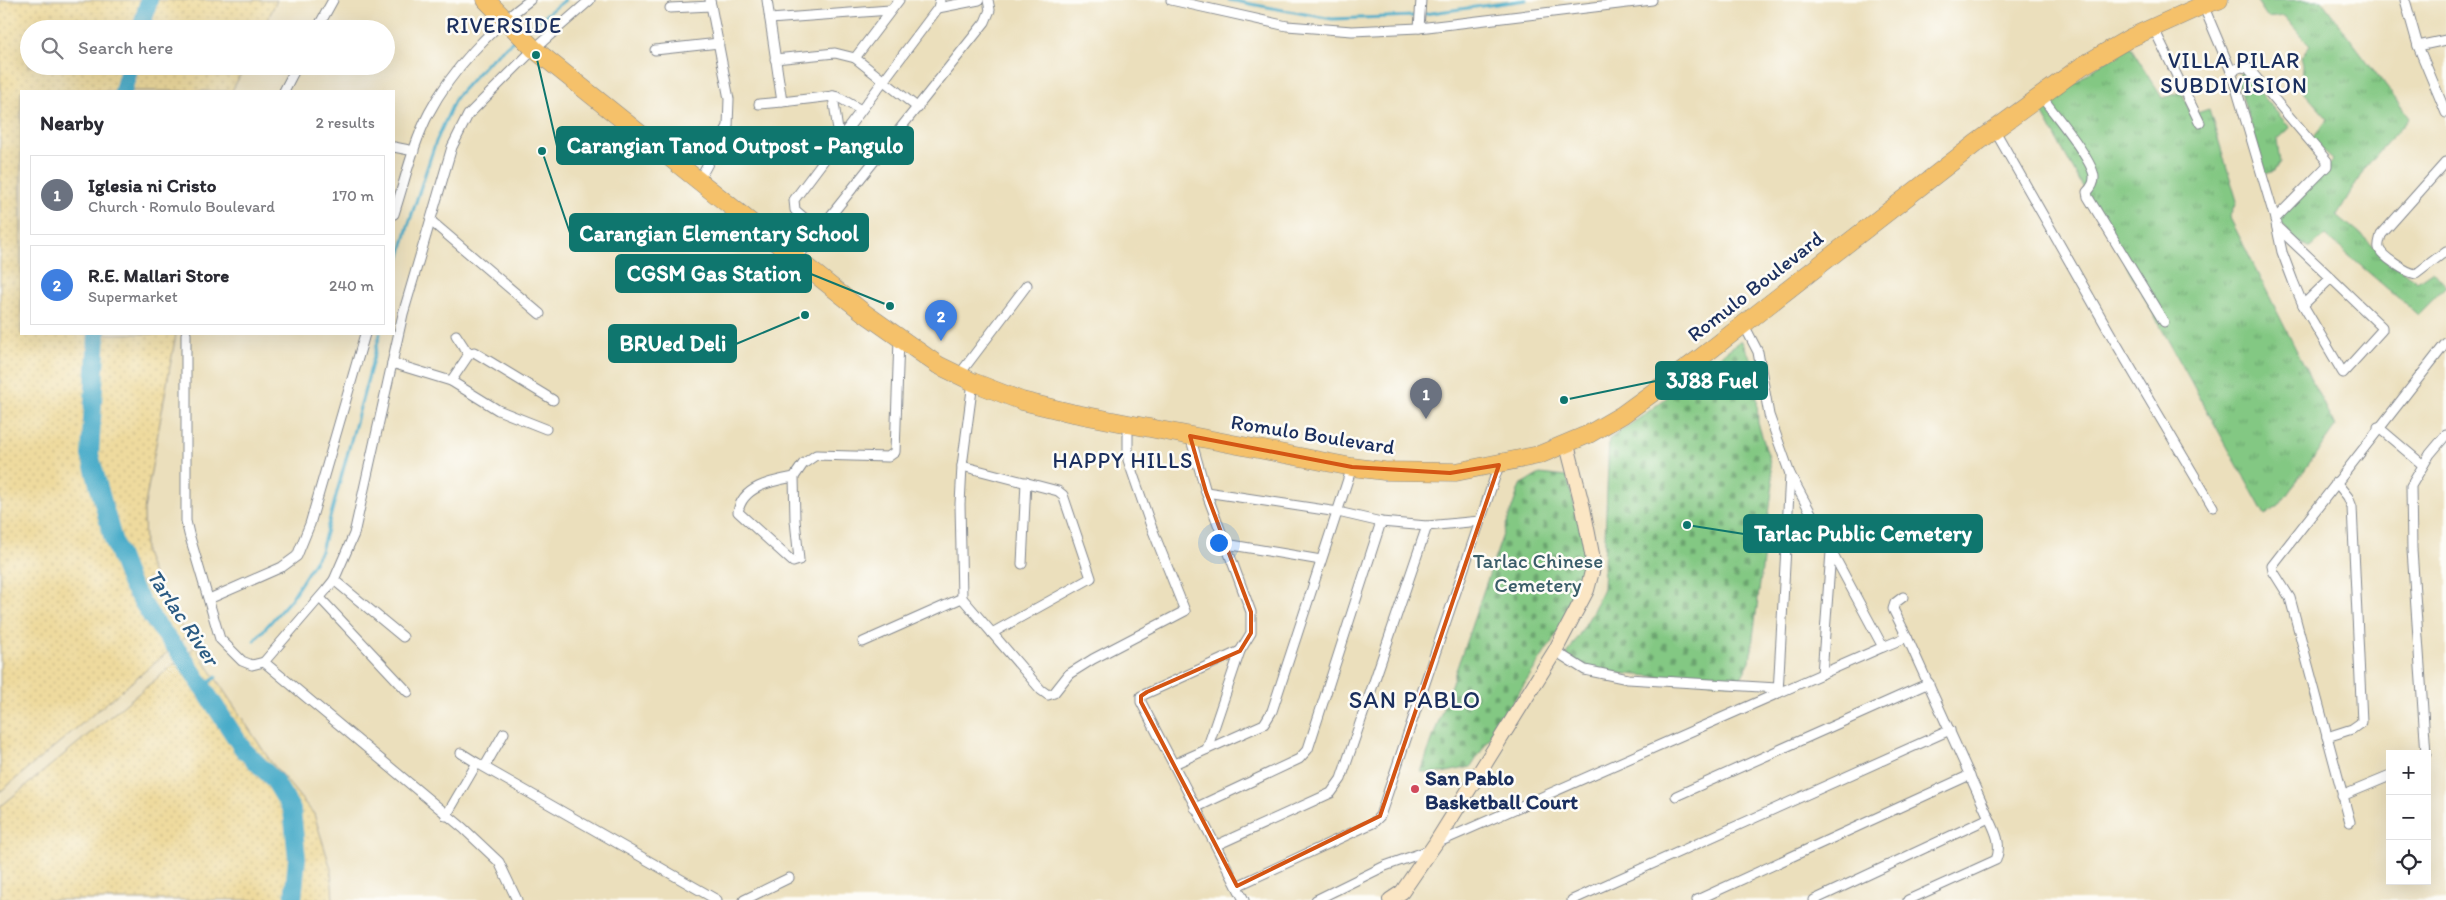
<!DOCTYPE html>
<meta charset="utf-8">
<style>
body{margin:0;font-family:Itim,sans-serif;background:#f2f2f3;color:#2b2b33}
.controls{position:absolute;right:15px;bottom:15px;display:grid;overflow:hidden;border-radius:0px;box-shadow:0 5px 20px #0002}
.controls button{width:45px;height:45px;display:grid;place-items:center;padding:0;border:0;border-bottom:1px solid #e1e1e2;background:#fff;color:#2b2b33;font:25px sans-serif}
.you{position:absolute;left:1218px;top:542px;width:18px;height:18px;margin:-12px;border:4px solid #fff;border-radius:50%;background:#1a73e8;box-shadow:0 0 0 8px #1a73e833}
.badge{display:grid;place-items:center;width:32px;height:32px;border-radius:50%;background:#0b8043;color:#fff;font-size:16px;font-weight:700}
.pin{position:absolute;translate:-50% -41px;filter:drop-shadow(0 1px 2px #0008)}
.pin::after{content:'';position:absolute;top:26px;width:18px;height:15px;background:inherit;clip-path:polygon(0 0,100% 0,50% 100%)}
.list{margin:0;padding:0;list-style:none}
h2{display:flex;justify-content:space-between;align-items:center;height:65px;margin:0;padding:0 20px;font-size:21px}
h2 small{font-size:16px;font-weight:400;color:#7c7c81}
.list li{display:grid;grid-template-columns:32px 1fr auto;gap:15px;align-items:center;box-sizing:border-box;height:80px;margin:0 10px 10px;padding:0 10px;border:1px solid #e1e1e2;border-radius:0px}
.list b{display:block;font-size:19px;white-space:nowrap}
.list p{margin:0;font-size:16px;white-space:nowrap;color:#7c7c81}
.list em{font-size:16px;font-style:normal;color:#7c7c81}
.icon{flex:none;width:28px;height:28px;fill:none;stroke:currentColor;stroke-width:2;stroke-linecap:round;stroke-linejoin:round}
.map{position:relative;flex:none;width:2446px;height:900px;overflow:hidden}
.search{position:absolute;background:#fff;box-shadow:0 5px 20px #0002;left:20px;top:20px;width:375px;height:55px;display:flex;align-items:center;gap:12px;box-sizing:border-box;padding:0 18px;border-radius:28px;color:#7c7c81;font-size:19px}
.panel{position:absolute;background:#fff;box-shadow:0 5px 20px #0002;left:20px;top:90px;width:375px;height:245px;border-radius:0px}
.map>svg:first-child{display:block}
.sand{fill:url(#sand-dots);stroke:#84847e}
.cemetery{fill:url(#cemetery-stones);stroke:#4f7c70}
.park{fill:url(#park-tufts);stroke:#4f7c70}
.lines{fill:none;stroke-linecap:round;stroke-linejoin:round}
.stream{stroke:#49acc9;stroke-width:3}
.river{stroke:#49acc9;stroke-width:18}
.street-casing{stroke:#83878d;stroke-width:11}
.secondary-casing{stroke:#83878d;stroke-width:16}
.highway-casing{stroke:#83878d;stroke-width:19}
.street{stroke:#fff;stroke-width:9}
.secondary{stroke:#fbe6c4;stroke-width:14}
.highway{stroke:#f5c16b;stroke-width:18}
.marked{fill:none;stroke:#d45514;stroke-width:4;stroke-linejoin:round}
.poi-dot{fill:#d1495b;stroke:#fdfcf7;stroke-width:2}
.labels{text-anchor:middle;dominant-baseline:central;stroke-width:5;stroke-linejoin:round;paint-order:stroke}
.street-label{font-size:21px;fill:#1b2f5e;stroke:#fdfcf7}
.park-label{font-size:21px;fill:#3a5d69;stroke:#fdfcf7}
.poi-label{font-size:21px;font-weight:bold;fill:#1b2f5e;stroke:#fdfcf7;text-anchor:start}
.neighbourhood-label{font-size:22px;letter-spacing:1px;fill:#1b2f5e;stroke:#fdfcf7}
.water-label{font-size:22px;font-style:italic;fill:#2b5b83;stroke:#fdfcf7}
.quarter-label{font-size:24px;letter-spacing:1px;fill:#1b2f5e;stroke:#fdfcf7}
.leader{fill:none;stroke:#0f766e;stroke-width:2}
.callout-dot{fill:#0f766e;stroke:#fdfcf7;stroke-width:2}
.callout{fill:#0f766e;stroke:#0f766e;stroke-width:2}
.callout-label{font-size:22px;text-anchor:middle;font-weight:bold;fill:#fff}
</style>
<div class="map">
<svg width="2446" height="900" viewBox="0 0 2446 900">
<defs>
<pattern id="sand-dots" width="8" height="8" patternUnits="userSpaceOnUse" patternTransform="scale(1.25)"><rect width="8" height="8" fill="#eeda9e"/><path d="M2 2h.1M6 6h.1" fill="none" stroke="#ccbb8a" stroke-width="1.8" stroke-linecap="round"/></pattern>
<pattern id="cemetery-stones" width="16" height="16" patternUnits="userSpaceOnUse" patternTransform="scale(1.25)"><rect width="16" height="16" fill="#83c883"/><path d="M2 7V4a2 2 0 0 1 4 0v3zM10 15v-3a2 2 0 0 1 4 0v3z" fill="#6aa36e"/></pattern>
<pattern id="park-tufts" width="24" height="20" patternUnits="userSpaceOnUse" patternTransform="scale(1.25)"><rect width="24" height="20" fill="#83c883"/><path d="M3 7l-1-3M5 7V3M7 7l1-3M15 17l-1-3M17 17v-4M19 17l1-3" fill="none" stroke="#6aa36e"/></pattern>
</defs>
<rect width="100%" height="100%" fill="#fdfcf7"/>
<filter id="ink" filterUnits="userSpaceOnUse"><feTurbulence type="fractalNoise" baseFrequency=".02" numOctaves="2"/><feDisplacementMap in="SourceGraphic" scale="10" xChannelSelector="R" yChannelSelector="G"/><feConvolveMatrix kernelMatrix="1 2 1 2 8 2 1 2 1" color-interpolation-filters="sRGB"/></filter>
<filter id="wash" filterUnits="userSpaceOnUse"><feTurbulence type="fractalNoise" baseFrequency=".0096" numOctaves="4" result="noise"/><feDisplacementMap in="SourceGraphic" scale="20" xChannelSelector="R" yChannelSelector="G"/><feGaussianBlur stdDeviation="1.12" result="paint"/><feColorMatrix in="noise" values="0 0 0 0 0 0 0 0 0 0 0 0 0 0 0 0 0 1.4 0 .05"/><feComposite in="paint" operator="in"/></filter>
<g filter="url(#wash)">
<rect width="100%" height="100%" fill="#ebdfbc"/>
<g class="sand">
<polygon points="0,0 277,0 263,29 29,29 29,66 245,66 232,91 21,91 21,334 176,334 144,510 145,553 158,588 187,636 0,792"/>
<polygon points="195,647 271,762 314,814 331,869 333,900 0,900 0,807"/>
</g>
<g class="cemetery">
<polygon points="1741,340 1756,368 1758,423 1769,458 1773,483 1750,661 1738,684 1583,670 1565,658 1592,613 1603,588 1609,439 1644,415"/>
<polygon points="1540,474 1567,477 1589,561 1571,612 1471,767 1442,773 1421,772 1520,485"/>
</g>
<g class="park">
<polygon points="2256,0 2321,0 2409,117 2365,168 2337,215 2417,282 2433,271 2446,286 2418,315 2325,235 2311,248 2296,241 2280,222 2282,216 2333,159 2311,139 2328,119 2302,90 2303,65 2301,57 2310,46 2284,16 2268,18"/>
<polygon points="2130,46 2162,98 2182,92 2191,115 2209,109 2237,201 2230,218 2335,427 2279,506 2265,515 2041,111 2096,67"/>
<polygon points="2242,71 2290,128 2277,140 2280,163 2274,171 2266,174 2237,79"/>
</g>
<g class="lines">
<g class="stream">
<polyline points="1229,0 1332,19 1414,16"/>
<polyline points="1424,14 1526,0"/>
<polyline points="530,27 565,0"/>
<polyline points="394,279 408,226 435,144 456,97 488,62 514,40"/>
<polyline points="254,641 291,599 321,551 380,334"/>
<polyline points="202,688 216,677"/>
</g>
<g class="river">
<polyline points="141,29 149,0"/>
<polyline points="123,91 130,66"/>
<polyline points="97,334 90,455 113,539 130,583 153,619 183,657 243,749 274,780 292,810 297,858 293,900"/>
</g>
</g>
</g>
<g filter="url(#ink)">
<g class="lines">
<defs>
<g id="street">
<polyline points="767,0 782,102 833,96 838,97 861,110"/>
<polyline points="1171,0 1287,26 1352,31 1419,28 1652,0"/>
<polyline points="2405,0 2418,46 2446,113"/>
<polyline points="2203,5 2231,71 2275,219 2282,252 2293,281 2303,305 2343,373 2382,330 2382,327 2331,278"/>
<polyline points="670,8 711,6"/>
<polyline points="938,8 979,0"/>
<polyline points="770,19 890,10"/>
<polyline points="2153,27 2200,123"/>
<polyline points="1419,28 1421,0"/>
<polyline points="317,29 333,0"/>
<polyline points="2418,46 2446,40"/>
<polyline points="655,50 719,43"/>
<polyline points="855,58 899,0"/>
<polyline points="775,59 835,53 855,58 918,108"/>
<polyline points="2231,71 2241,67 2248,68 2327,161 2327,166 2275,219"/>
<polyline points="284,91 297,66"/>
<polyline points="833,96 839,138"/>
<path d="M 2041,96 C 2052,111 2095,162 2094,178 C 2094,184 2091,188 2087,192 L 2088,197 L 2164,322"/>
<polyline points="759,104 782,102"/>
<polyline points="1994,129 2110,333 2213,507"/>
<polyline points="394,147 414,151"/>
<path d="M 2446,162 L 2381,235 C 2380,240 2378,244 2379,248 C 2381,256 2407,273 2416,274 L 2446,251"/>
<polyline points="698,182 728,126 729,99 710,0"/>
<path d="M 394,214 C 405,180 413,144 429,113 C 452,69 491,29 530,0"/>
<polyline points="431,221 540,314"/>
<polyline points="2277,227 2331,278 2303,305"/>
<polyline points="819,231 795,210 794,200 938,8 940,0"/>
<polyline points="797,258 985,22 990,10 988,0"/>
<polyline points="1743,323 1758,352 1769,415 1790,474 1778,693"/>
<polyline points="186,334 186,521 189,534 220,639 242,661 252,665 264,662 326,590 334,580 354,534 403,314 452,147 468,115 534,49 590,0"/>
<polyline points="456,335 469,355"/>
<polyline points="392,363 451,381 498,410 546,429"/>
<polyline points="959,375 1027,285"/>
<polyline points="451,381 470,353 474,352 553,400"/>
<polyline points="973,382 962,466 960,504 962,598 1041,690 1048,695 1054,693 1069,674 1093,659 1185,611 1151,526 1128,460 1128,424"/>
<polyline points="2378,427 2423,465"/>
<polyline points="1190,436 1206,492 1251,612 1251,633 1240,651 1207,749"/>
<polyline points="962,466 1058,491 1063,495 1091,578 992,633"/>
<path d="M 794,477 C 773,481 742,486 738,512 L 793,562 L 799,560 L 795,520 L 794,477 L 803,464 L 816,455 L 888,457 L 895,452 L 899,339"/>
<polyline points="1206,492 1338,512 1381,522 1427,526 1480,521"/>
<polyline points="1226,544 1321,560"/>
<polyline points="1022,564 1026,482"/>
<polyline points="334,580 403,637"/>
<polyline points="1903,597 1895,603 1893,609 1907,637"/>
<polyline points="320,598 408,692"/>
<polyline points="209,599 282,567 297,556 310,524 365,334"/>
<polyline points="863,642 962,598"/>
<polyline points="1240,651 1141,696 1141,702 1244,900"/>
<polyline points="1555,651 1585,670 1628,679 1777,688"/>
<polyline points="264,662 463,828 499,862 517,900"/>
<polyline points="1822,674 1831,552"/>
<polyline points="2327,737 2352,729 2362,722 2352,507 2348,497 2336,482"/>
<polyline points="461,753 477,763"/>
<polyline points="2426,754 2412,550 2411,486 2430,454 2446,435"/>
<polyline points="1174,764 1264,724 1272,711 1352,467"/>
<polyline points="485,766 504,733"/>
<polyline points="1676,796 1929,683"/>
<polyline points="2342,796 2390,776"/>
<polyline points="1195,808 1299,759 1308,749 1381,522"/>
<polyline points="446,816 477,763 717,900"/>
<polyline points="2350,822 2290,598 2273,571 2272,566 2446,343"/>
<polyline points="1437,843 1883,647 1790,474"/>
<polyline points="1217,845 1331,793 1341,779 1427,526"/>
<polyline points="1237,886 1373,823 1380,816 1499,465"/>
<polyline points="744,900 789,878"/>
<polyline points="1316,900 1385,866 1430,850"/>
<polyline points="1572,900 1950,730"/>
<polyline points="1697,900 1970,775"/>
<polyline points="1814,900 1989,818 1907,637 1883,647"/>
<path d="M 1908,900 L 1996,860 C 2002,845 1996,832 1989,818"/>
</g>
<polyline id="secondary" points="1390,900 1402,892 1435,844 1555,651 1587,590 1593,568 1592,554 1583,508 1567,445"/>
<polyline id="highway" points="486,0 534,49 863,312 938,365 973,382 1022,401 1072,413 1352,467 1384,471 1456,472 1539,455 1589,434 1622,415 1699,359 1975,144 2082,66 2130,38 2203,5 2219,0"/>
</defs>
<use href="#street" class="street-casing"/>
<use href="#secondary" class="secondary-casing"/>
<use href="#highway" class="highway-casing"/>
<use href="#street" class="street"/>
<use href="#secondary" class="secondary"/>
<use href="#highway" class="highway"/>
</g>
</g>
<path class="marked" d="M 1190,436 L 1352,467 L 1450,473 L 1499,465 L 1380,816 L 1237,886 L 1141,702 L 1141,696 L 1147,692 L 1240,651 L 1251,633 L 1251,612 L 1206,492 Z"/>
<circle class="poi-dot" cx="1415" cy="789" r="5"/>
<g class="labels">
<g class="street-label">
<text transform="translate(1755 286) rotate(-38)">Romulo Boulevard</text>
<text transform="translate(1313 434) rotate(9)">Romulo Boulevard</text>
</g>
<g class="park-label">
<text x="1538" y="560">Tarlac Chinese<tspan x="1538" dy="24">Cemetery</tspan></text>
</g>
<g class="poi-label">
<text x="1425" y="777">San Pablo<tspan x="1425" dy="24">Basketball Court</tspan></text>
</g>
<g class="neighbourhood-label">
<text x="504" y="25">RIVERSIDE</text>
<text x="2234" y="60">VILLA PILAR<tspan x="2234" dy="25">SUBDIVISION</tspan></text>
<text x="1123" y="460">HAPPY HILLS</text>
</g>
<g class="water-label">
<text transform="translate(183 617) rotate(56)">Tarlac River</text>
</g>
<g class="quarter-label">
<text x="1415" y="699">SAN PABLO</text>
</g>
</g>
<path class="leader" d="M536 55L557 146M542 151L570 233M890 306L811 274M805 315L736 344M1564 400L1656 381M1687 525L1744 534"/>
<g class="callout-dot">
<circle cx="536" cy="55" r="5"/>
<circle cx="542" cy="151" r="5"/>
<circle cx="890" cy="306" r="5"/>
<circle cx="805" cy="315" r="5"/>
<circle cx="1564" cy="400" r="5"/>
<circle cx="1687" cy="525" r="5"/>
</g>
<g class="callout">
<rect x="557" y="127" width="356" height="37" rx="5"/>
<rect x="570" y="214" width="298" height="37" rx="5"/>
<rect x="616" y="255" width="195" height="37" rx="5"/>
<rect x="609" y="325" width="127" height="37" rx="5"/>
<rect x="1656" y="362" width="111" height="37" rx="5"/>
<rect x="1744" y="515" width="238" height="37" rx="5"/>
</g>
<g class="callout-label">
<text x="735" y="153">Carangian Tanod Outpost - Pangulo</text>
<text x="719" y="241">Carangian Elementary School</text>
<text x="714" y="281">CGSM Gas Station</text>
<text x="673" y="351">BRUed Deli</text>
<text x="1712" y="388">3J88 Fuel</text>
<text x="1863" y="541">Tarlac Public Cemetery</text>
</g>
</svg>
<div class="controls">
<button>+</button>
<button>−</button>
<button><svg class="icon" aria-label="locate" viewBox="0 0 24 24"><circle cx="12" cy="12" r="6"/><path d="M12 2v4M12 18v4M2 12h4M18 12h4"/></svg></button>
</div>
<div class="you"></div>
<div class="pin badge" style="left:1426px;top:419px;background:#6b7280">1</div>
<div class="pin badge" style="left:941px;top:341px;background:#3f7fe0">2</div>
<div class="search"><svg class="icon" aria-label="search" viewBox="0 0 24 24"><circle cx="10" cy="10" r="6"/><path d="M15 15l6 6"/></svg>Search here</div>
<section class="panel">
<h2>Nearby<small>2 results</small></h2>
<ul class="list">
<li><span class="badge" style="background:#6b7280">1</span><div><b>Iglesia ni Cristo</b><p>Church · Romulo Boulevard</p></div><em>170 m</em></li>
<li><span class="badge" style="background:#3f7fe0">2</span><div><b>R.E. Mallari Store</b><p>Supermarket</p></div><em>240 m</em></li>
</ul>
</section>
</div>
